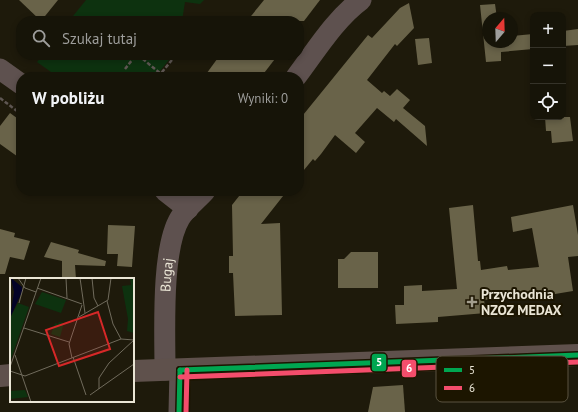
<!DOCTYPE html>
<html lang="pl">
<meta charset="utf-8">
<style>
body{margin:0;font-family:"PT Sans",sans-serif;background:#1f1d12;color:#f1f3f6}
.controls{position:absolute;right:12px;top:12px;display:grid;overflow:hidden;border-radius:8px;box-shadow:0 2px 6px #0003}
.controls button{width:36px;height:36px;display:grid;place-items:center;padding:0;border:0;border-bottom:1px solid #353329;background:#161408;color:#f1f3f6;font:20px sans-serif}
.compass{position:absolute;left:482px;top:12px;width:36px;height:36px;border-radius:50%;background:#161408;box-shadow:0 2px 6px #0003;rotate:19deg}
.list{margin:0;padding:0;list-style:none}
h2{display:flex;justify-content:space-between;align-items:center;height:52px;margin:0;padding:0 16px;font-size:17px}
h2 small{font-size:13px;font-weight:400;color:#9e9e9c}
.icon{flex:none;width:22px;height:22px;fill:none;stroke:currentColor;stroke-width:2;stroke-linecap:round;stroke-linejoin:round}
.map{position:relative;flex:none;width:578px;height:412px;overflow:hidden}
.search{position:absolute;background:#161408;box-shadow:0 2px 6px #0003;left:16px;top:16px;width:288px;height:44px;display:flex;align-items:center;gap:10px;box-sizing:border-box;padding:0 14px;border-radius:16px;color:#9e9e9c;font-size:15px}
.panel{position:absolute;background:#161408;box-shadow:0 2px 6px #0003;left:16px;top:72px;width:288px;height:124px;border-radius:16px}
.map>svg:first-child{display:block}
.green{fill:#0d320f}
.building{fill:#696349}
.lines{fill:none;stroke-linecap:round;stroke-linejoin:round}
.path{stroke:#5f5753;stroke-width:2.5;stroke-dasharray:4 2;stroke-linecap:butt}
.minor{stroke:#5e514f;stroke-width:21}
.major{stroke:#5f514c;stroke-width:22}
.bus-1-casing{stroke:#1c1500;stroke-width:8}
.bus-2-casing{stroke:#1c1500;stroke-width:8}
.bus-1{stroke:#00a651;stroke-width:5}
.bus-2{stroke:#f44d6c;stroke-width:5}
.poi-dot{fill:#a39e8e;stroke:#1c1500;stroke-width:1.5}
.labels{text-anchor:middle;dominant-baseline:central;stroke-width:4;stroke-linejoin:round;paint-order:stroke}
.street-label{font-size:14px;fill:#eae5d5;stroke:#1c1500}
.poi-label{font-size:14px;font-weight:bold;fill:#eae5d5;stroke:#1c1500;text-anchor:start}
.inset-road{fill:none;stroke:#706b5c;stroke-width:1}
.view{fill:#d62828;fill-opacity:0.15;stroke:#d62828;stroke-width:2}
.inset-edge{fill:none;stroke:#eae5d5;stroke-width:2}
.key{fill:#1c1500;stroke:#5a5340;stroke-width:1}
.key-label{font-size:11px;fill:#eae5d5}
.line-badge{stroke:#1c1500;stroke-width:1.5}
.badge-label{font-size:11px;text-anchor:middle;font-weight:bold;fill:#fff}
</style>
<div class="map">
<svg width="578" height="412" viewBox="0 0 578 412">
<rect width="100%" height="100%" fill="#1e1a0b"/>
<g class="green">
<polygon points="86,0 204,0 200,4 185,2 182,21 69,21"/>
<polygon points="43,55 173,55 155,77 58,77 37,62"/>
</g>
<g class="building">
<polygon points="19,0 58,0 41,21"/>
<polygon points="264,0 320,0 304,21 247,21"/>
<polygon points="409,3 414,28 397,46 395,44 367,80 382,93 384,91 390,96 397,89 410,100 403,108 425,126 427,146 396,119 394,122 377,108 355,133 365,142 356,153 335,135 321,154 315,161 313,159 299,176 299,120 368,35 372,38 400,8"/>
<polygon points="495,4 497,18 488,18 488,42 512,42 512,36 533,34 533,49 501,52 501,61 486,62 480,5"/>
<polygon points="578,29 578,45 563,46 563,31"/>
<polygon points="429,38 432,63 418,65 415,39"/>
<polygon points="220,55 278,55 261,77 204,77"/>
<polygon points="10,113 21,121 21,159 0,144 0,126"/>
<polygon points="545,117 570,117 573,141 552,143 551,131 546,131"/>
<polygon points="243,191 287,191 261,224 280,223 282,315 235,316 233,273 229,273 229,256 233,256 232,205"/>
<polygon points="473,205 478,261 480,261 481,270 507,266 508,270 539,267 532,228 513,232 511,217 573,205 578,235 578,256 568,257 573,291 543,296 543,293 484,300 486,313 438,317 438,322 396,324 395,305 404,305 404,286 422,285 422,291 457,289 449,208"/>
<polygon points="108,225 135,226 132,267 117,266 118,254 107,254"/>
<polygon points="0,229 15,233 14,237 30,241 24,260 10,257 5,274 0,274"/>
<polygon points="51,242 79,250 78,253 106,261 105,266 75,265 76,279 62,279 62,261 44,257"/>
<polygon points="351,252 378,252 378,288 338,288 338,259 344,259"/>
<polygon points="403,385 405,412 368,412 373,387"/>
</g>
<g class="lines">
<g class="path">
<polyline points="138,55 161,74"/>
<polyline points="125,69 136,55"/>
<polyline points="158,77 176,55"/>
<polyline points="0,98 21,114"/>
<polyline points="134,191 138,192"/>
</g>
<g class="minor">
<polyline points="0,69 21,84"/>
<path d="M 296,77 C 315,52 335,19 361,0"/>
<polyline points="165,191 188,209"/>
<path id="s1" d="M 165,370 C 165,332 161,249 180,218 C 186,208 197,200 205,191"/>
<polyline points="179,412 180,370"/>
</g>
<g class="major">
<polyline points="133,371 578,355"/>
<polyline points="0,376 11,375"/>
</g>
<defs>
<g id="bus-1">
<polyline points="180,370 578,355"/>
<polyline points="179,412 180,370"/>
</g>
<g id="bus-2">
<polyline points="180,377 578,362"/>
<polyline points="186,412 187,370"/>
</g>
</defs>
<use href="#bus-1" class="bus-1-casing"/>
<use href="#bus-2" class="bus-2-casing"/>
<use href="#bus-1" class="bus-1"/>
<use href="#bus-2" class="bus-2"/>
</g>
<path class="poi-dot" d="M470 296h4v4h4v4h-4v4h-4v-4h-4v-4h4z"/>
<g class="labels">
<g class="street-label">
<text stroke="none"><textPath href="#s1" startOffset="95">Bugaj</textPath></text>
</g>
<g class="poi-label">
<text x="481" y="294">Przychodnia<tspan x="481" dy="16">NZOZ MEDAX</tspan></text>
</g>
</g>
<g transform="translate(10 278)">
<rect width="124" height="124" fill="#1e1a0b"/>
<path d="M 120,0 L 124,0 L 124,55 L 117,53 L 118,41 L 112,8 L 121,7 ZM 32,14 L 56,22 L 51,35 L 25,26 ZM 8,25 L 19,29 L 1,81 L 0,40 ZM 49,44 L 54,45 L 50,59 L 41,56 L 45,45 L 48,46 ZM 15,112 L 18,119 L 0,121 L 0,113 Z" fill="#0d320f"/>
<path d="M 1,0 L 12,9 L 12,14 L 0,40 L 4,14 Z" fill="#030227"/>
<path class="inset-road" d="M 8,0 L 15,10 L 26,14M 56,0 L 57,20M 70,0 L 75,35M 82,0 L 84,20 L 88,28M 27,10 L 72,26M 97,23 L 103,46 L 111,61M 9,25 L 16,0M 69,39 L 98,22 L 101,0M 14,50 L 59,64M 5,77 L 21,124M 63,79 L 76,117M 62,80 L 59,66 L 72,27M 0,89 L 31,0M 0,93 L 15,98 L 111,61 L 124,62M 89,111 L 89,100 L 99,85 L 124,62M 80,117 L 124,86"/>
<path class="view" d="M 88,34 L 100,71 L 49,88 L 36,52 Z"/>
<rect width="124" height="124" class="inset-edge"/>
</g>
<rect x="436" y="356" width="132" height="46" rx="6" class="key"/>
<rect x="444" y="368" width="18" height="4" fill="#00a651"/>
<rect x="444" y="386" width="18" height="4" fill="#f44d6c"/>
<g class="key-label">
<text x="469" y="374">5</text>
<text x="469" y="392">6</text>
</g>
<g class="line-badge">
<rect x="371" y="353" width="16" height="19" rx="4" fill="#00a651"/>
<rect x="401" y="359" width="16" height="19" rx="4" fill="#f44d6c"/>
</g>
<g class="badge-label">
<text x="379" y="366">5</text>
<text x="409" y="372">6</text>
</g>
</svg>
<div class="controls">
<button>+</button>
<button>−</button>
<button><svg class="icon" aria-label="locate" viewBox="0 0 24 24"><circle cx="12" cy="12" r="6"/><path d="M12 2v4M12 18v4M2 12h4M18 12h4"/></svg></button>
</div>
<svg class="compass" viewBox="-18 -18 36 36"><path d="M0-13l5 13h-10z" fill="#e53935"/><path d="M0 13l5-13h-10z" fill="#9e9e9c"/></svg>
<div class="search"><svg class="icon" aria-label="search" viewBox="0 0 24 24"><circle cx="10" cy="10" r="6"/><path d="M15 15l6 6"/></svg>Szukaj tutaj</div>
<section class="panel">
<h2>W pobliżu<small>Wyniki: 0</small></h2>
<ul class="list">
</ul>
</section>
</div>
